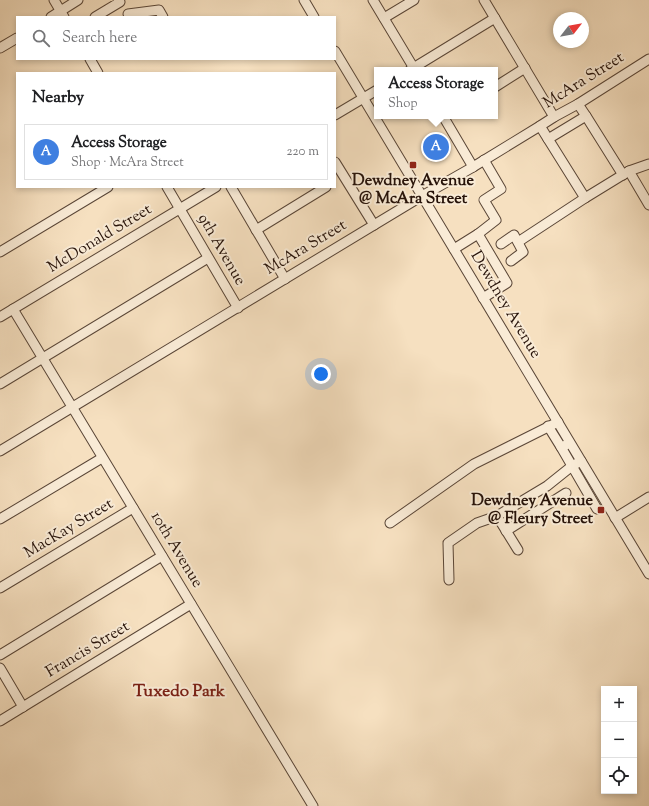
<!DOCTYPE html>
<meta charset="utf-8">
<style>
body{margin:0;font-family:"Sorts Mill Goudy",serif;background:#f6f6f6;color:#202124}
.controls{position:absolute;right:12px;bottom:12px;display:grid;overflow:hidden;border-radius:0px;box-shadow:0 2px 6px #0003}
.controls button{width:36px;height:36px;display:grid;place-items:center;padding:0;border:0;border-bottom:1px solid #e0e0e0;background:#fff;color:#202124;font:20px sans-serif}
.compass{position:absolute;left:553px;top:12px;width:36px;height:36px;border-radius:50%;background:#fff;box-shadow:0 2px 6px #0003;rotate:59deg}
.you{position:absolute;left:321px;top:374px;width:14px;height:14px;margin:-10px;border:3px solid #fff;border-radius:50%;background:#1a73e8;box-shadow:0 0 0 6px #1a73e833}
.badge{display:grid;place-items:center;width:26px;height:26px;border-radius:50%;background:#1a73e8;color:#fff;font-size:13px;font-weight:700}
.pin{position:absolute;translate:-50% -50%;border:2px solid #fff;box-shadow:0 1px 4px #0006}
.popup{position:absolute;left:374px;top:67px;width:124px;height:52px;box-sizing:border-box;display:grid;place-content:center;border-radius:0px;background:#fff;filter:drop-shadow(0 1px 3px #0005);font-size:13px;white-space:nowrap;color:#757577}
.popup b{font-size:15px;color:#202124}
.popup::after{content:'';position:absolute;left:50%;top:100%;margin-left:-8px;border:8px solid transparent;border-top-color:#fff}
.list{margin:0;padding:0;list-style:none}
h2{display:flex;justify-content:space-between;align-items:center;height:52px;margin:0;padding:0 16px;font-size:17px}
h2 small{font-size:13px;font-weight:400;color:#757577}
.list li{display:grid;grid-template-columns:26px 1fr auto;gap:12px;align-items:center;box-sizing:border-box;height:56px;margin:0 8px 8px;padding:0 8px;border:1px solid #e0e0e0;border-radius:0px}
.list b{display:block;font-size:15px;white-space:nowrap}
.list p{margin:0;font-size:13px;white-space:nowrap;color:#757577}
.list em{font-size:13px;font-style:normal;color:#757577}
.icon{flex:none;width:22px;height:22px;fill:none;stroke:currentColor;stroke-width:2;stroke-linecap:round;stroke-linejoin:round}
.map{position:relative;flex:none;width:649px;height:806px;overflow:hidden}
.search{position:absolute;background:#fff;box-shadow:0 2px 6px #0003;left:16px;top:16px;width:320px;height:44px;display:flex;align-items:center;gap:10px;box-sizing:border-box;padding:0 14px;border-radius:0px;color:#757577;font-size:15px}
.panel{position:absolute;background:#fff;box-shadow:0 2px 6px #0003;left:16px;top:72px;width:320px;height:116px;border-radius:0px}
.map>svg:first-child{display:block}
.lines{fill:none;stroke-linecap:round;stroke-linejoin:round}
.minor-casing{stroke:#5a4637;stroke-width:11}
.minor{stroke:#f9ebd6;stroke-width:9}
.poi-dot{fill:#8f2418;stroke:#f9ebd6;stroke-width:1.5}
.labels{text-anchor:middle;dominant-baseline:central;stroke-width:4;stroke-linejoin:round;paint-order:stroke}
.street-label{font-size:16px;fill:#261209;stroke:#f9ebd6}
.poi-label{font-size:16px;font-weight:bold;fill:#261209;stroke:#f9ebd6}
.neighbourhood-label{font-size:17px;font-weight:bold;fill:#7a1f14;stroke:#f9ebd6}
</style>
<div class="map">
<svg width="649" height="806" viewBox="0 0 649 806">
<rect width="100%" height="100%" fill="#f6e0c0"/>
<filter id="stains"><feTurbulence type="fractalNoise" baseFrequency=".005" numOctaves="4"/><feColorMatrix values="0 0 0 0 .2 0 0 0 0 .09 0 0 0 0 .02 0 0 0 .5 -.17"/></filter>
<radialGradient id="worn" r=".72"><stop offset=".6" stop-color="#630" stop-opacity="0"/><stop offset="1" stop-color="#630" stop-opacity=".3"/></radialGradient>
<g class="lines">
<defs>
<g id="minor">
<polyline points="54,0 64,17"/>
<polyline points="304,0 314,17"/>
<polyline points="373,0 415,70"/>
<polyline points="484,0 554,117"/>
<polyline points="128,14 159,10 163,17"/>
<polyline points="51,17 78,0"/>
<polyline points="95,17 120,2 118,0"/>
<polyline points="384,18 414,0"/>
<polyline points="0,48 17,38"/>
<polyline points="335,51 649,574"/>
<polyline points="90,59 98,73"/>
<polyline points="410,70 495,18"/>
<polyline points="495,87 525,68"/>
<polyline points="335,115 377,90"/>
<polyline points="443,116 473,167"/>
<polyline points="586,116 623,175"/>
<polyline points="548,139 586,116 578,104"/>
<polyline points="335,162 374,225"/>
<polyline points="629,171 649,205"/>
<polyline points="167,187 238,308"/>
<polyline points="231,187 285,279"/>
<polyline points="585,198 629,171 649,164"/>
<polyline points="256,230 326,187"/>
<polyline points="478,234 496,220 484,200 501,189 484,160"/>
<polyline points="518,242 585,198 540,126"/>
<polyline points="501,244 514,235 523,252 511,261"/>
<polyline points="454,249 478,234 507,283 483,298"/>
<polyline points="0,252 108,187"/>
<polyline points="13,309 313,806"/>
<polyline points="0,317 216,187"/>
<polyline points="0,384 208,258"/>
<polyline points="548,426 561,447 566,445"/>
<polyline points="561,447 597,509"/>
<polyline points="0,451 422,196 473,167 540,126 554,117 578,104 649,59"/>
<polyline points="615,518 649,497"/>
<polyline points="0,519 102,458"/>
<polyline points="390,523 474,464 558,422"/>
<polyline points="506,531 566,493"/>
<polyline points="518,550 497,516 547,486 572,466 581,461"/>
<polyline points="449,580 448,543 477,523 497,516"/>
<polyline points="0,588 133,508"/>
<polyline points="0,655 162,556"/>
<polyline points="0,668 23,707"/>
<polyline points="0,721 191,604"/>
</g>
</defs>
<use href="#minor" class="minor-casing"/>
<use href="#minor" class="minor"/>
</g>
<g class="poi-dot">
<rect x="409" y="161" width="8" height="8" rx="2"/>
<rect x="597" y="506" width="8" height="8" rx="2"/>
</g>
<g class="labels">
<g class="street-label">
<text transform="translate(584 81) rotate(-32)">McAra Street</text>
<text transform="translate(100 239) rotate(-31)">McDonald Street</text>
<text transform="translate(306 248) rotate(-31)">McAra Street</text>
<text transform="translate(221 250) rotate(60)">9th Avenue</text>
<text transform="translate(505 305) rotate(59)">Dewdney Avenue</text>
<text transform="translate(69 529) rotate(-31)">MacKay Street</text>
<text transform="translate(176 550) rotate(59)">10th Avenue</text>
<text transform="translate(88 650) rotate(-31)">Francis Street</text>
</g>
<g class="poi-label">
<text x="413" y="181">Dewdney Avenue<tspan x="413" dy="18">@ McAra Street</tspan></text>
<text x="593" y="501" text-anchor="end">Dewdney Avenue<tspan x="593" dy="18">@ Fleury Street</tspan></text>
</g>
<g class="neighbourhood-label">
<text x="179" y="692">Tuxedo Park</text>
</g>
</g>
<rect width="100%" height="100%" filter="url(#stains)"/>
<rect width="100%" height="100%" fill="url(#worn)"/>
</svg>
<div class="controls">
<button>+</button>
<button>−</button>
<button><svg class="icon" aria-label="locate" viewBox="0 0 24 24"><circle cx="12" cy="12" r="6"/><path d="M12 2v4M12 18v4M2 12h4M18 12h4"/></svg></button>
</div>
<svg class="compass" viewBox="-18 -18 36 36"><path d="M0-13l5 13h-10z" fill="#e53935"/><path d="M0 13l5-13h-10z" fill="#757577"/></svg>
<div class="you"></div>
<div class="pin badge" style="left:436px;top:147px;background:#3f7fe0">A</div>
<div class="popup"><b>Access Storage</b>Shop</div>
<div class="search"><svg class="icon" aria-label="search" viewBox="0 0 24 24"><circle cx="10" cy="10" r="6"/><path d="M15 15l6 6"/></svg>Search here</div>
<section class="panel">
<h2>Nearby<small></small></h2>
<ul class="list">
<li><span class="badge" style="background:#3f7fe0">A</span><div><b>Access Storage</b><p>Shop · McAra Street</p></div><em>220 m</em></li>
</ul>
</section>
</div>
